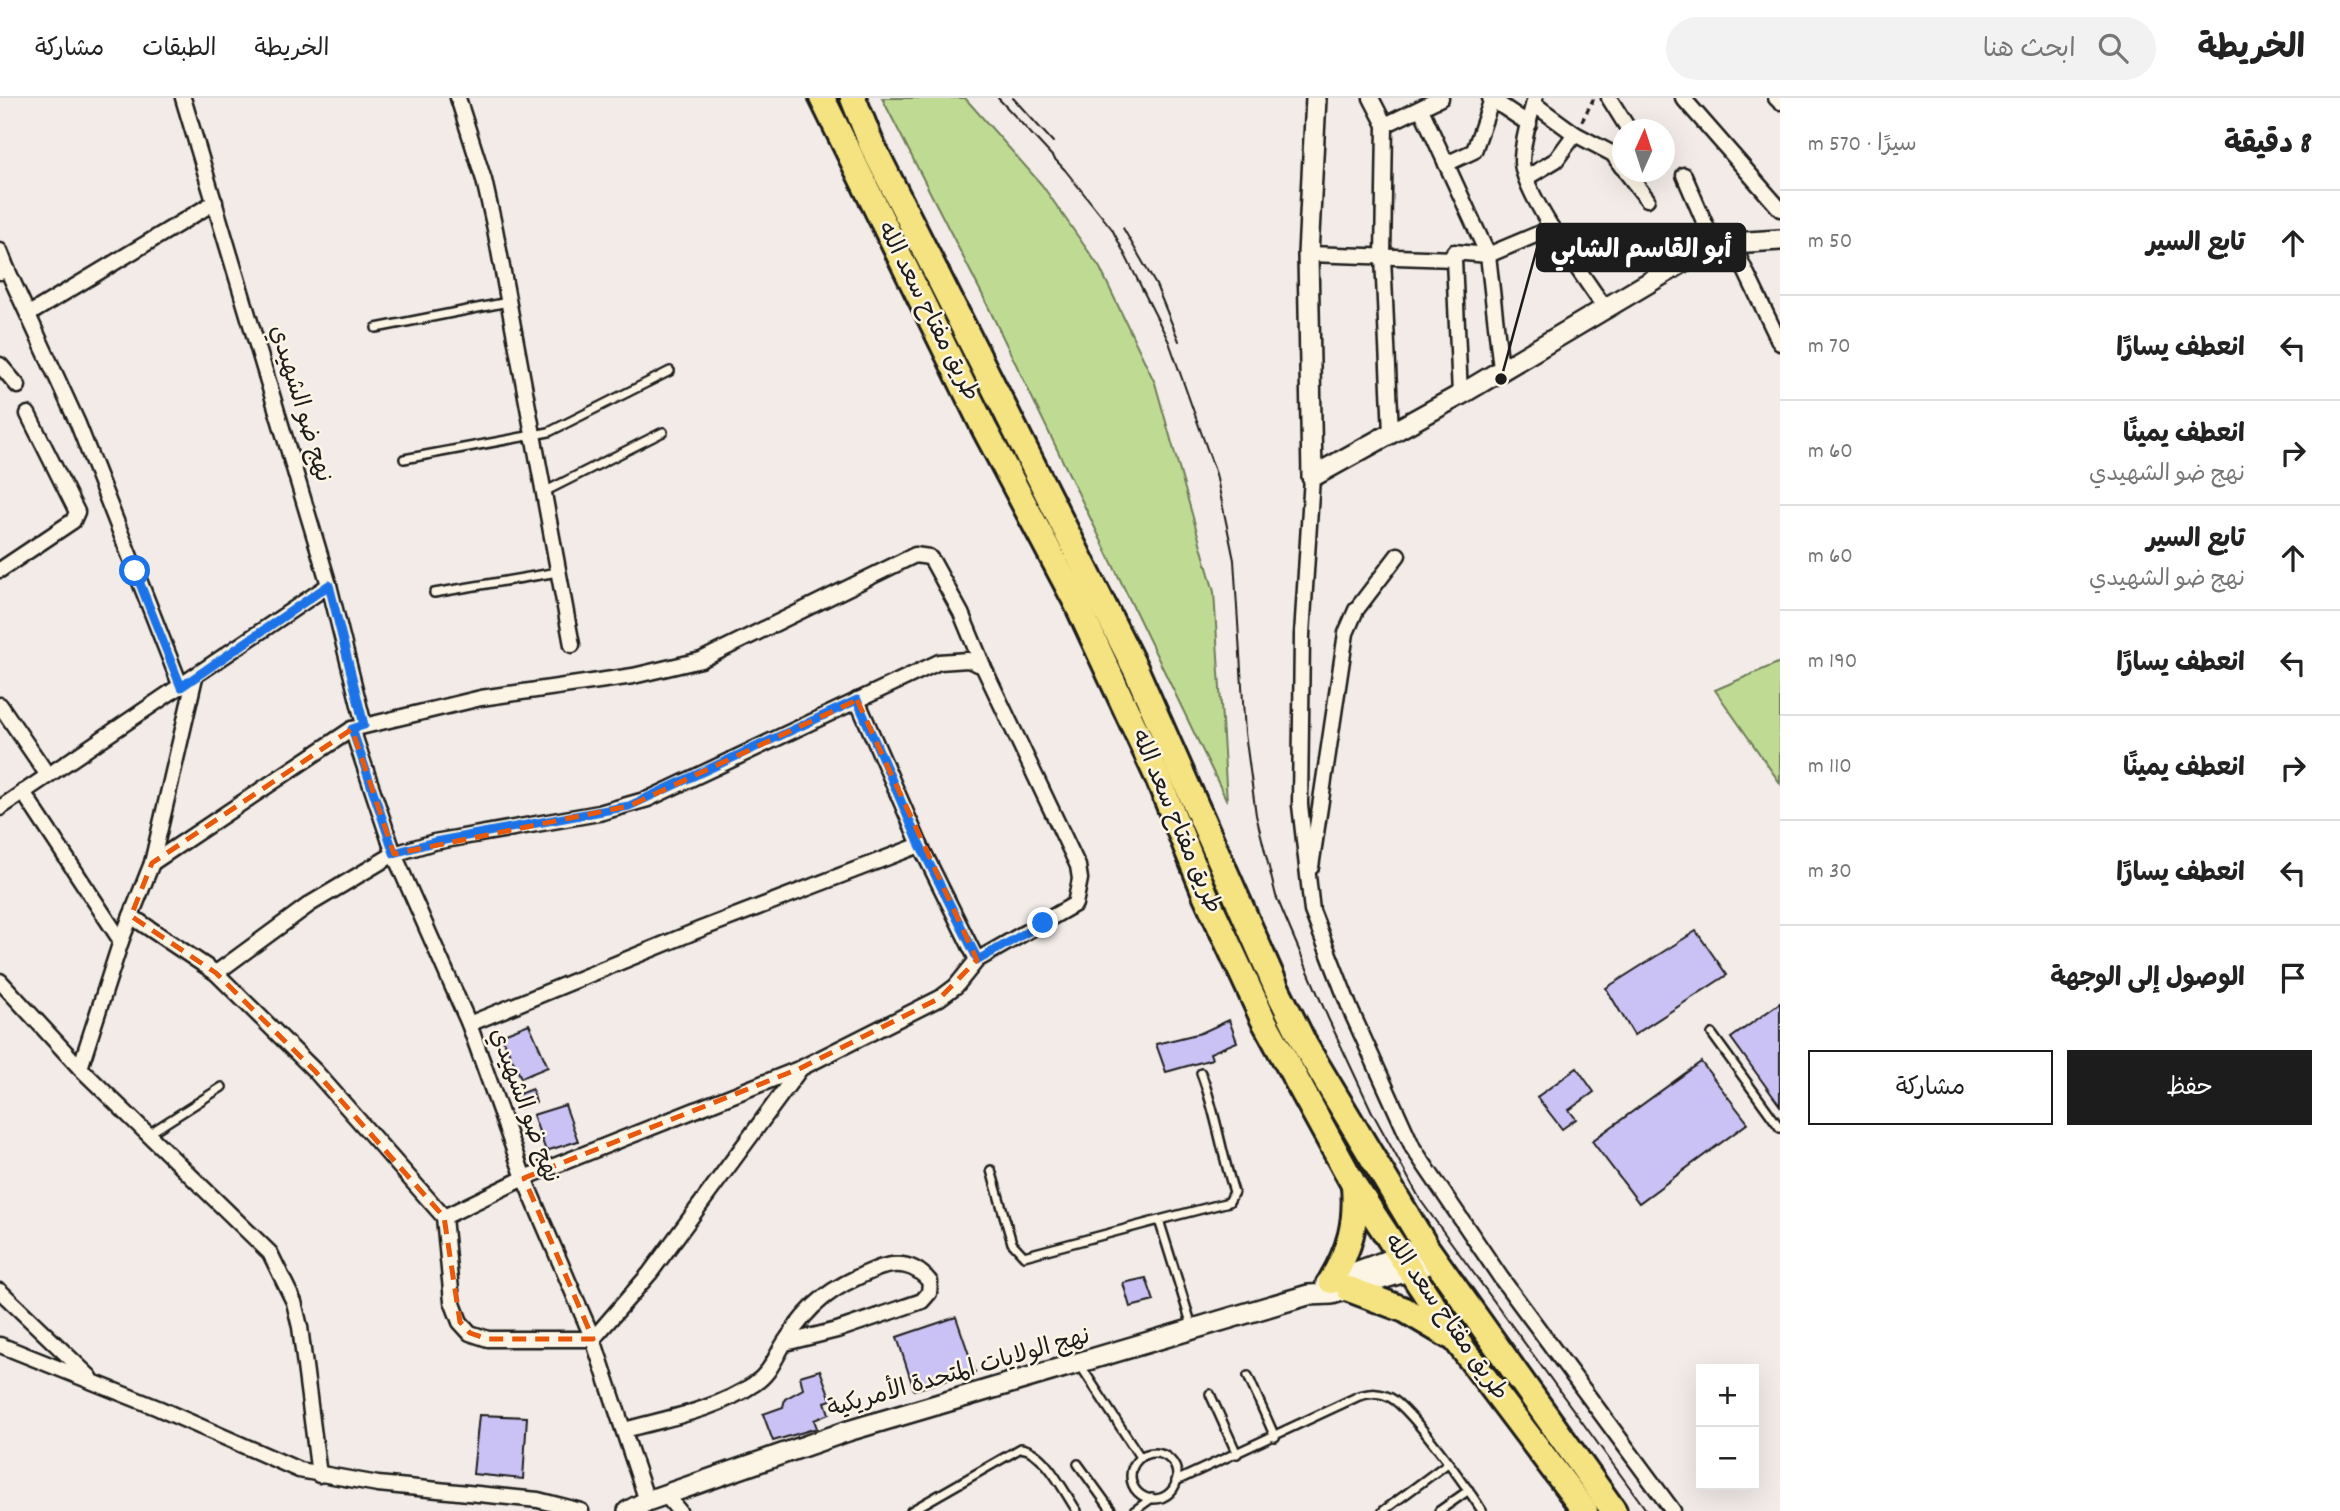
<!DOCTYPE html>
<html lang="ar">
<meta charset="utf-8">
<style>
body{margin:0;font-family:Dekko,"Playpen Sans Arabic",sans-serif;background:#f2f2f2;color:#222;direction:rtl}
.controls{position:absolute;right:21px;bottom:21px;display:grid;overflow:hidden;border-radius:0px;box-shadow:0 7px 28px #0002}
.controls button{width:63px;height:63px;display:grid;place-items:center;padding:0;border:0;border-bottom:2px solid #e0e0e0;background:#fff;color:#222;font:35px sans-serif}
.compass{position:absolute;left:1612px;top:21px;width:63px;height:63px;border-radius:50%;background:#fff;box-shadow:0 7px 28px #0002;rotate:3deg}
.stop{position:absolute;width:21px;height:21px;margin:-16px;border:5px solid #1a73e8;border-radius:50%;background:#fff}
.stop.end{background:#1a73e8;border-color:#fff;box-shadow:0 2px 7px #0008}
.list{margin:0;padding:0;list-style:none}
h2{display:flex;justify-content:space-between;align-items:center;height:91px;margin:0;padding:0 28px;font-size:30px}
h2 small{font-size:23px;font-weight:400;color:#767676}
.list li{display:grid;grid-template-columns:46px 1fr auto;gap:21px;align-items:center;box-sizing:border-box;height:105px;padding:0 28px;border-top:2px solid #e0e0e0}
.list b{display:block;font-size:26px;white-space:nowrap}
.list p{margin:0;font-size:23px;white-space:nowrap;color:#767676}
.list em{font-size:23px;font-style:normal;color:#767676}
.actions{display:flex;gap:14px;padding:21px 28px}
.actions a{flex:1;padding:16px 0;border:2px solid #1c1c1c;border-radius:0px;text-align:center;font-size:24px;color:#1c1c1c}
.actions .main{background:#1c1c1c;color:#fff}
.icon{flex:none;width:38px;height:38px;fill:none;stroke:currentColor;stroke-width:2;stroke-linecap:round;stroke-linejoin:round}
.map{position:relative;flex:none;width:1780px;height:1413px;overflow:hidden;direction:ltr}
header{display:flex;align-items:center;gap:42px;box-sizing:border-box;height:98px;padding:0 35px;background:#fff;border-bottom:2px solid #e0e0e0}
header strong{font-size:33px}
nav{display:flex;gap:38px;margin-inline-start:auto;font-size:24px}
.search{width:490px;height:63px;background:#f2f2f2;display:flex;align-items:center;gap:18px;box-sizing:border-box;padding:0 24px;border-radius:38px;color:#767676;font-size:26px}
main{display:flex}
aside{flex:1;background:#fff}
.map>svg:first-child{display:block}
.green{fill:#bfdb93;stroke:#6e7c58;stroke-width:2}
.building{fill:#cac2f5;stroke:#1c1c1c;stroke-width:2}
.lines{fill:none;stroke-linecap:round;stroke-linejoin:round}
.lane-casing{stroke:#1c1c1c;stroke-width:12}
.street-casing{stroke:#1c1c1c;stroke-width:19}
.secondary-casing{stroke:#1c1c1c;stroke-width:24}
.highway-casing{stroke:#1c1c1c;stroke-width:30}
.path{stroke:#1c1c1c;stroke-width:3.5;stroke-dasharray:5 5;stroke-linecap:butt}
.lane{stroke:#fcf5e5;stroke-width:7}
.street{stroke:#fcf5e5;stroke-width:14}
.secondary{stroke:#fcf5e5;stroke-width:19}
.highway{stroke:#f5e381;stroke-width:24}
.tram{stroke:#1c1c1c;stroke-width:2}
.route{stroke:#1a73e8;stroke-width:9}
.marked{fill:none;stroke:#e8590c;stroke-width:5;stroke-dasharray:14 9;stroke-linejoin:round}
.labels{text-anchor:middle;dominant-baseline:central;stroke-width:5;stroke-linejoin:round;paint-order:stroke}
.street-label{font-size:24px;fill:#1c1c1c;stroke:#fcf5e5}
.leader{fill:none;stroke:#1c1c1c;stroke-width:2.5}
.callout-dot{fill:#1c1c1c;stroke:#fcf5e5;stroke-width:2.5}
.callout{fill:#1c1c1c;stroke:#1c1c1c;stroke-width:2.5}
.callout-label{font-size:26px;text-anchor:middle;font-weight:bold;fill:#fff}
</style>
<header>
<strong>الخريطة</strong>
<div class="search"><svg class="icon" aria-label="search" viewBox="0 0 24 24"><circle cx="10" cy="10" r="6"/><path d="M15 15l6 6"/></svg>ابحث هنا</div>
<nav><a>الخريطة</a><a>الطبقات</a><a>مشاركة</a></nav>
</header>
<main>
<aside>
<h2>8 دقيقة<small>سيرًا · 570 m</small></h2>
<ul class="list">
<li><svg class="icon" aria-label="ahead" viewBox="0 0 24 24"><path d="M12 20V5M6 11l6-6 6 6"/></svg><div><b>تابع السير</b></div><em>50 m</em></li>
<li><svg class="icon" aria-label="left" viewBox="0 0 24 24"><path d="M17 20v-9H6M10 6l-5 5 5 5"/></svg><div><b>انعطف يسارًا</b></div><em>70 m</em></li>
<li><svg class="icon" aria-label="right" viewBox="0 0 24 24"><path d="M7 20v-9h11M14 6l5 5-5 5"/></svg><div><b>انعطف يمينًا</b><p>نهج ضو الشهيدي</p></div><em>60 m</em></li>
<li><svg class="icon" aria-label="ahead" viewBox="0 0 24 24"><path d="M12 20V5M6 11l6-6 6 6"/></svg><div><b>تابع السير</b><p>نهج ضو الشهيدي</p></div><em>60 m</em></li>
<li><svg class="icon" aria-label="left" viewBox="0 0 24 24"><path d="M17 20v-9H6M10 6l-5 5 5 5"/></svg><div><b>انعطف يسارًا</b></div><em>190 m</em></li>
<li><svg class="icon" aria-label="right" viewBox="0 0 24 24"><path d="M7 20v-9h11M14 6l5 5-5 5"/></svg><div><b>انعطف يمينًا</b></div><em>110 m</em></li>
<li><svg class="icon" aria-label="left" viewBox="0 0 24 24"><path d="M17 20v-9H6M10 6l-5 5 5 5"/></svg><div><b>انعطف يسارًا</b></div><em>30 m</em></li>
<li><svg class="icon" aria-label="arrive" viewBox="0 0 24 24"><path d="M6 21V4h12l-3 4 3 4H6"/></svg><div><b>الوصول إلى الوجهة</b></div></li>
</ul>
<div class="actions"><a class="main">حفظ</a><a>مشاركة</a></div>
</aside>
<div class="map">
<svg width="1780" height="1413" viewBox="0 0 1780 1413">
<rect width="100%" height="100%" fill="#f2ebe8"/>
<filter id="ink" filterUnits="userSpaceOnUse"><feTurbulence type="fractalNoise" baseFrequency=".0143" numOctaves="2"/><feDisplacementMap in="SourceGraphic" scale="14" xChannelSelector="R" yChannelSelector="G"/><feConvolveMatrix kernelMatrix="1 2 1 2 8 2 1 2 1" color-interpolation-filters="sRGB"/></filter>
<g filter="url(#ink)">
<g class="green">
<polygon points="882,0 965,0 1042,87 1100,170 1155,285 1214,494 1227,703 982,196"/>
<polygon points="1780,564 1780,685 1715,592"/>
</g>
<g class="building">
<polygon points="1696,833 1727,877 1634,937 1606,890"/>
<polygon points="1780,905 1780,1008 1731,940"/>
<polygon points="1229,922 1237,944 1210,955 1212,961 1166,974 1156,946 1201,935"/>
<polygon points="529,926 548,969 521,980 501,937"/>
<polygon points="1701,964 1748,1025 1639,1105 1592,1043"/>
<polygon points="1577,970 1594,994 1569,1012 1576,1021 1562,1031 1537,999"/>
<polygon points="532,991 536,1004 520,1010 514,998"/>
<polygon points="565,1007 578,1043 546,1053 533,1017"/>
<polygon points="1146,1180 1154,1203 1130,1209 1123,1185"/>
<polygon points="956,1219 975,1274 914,1292 897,1239"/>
<polygon points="820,1272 831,1302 825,1304 829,1316 814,1322 817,1330 773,1343 763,1316 783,1309 785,1301 803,1291 800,1278"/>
<polygon points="479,1317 527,1319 523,1381 473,1376"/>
</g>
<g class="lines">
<defs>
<g id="lane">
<polyline points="376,230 508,204"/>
<polyline points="404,361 549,334 670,273"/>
<polyline points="544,394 663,334"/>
<polyline points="434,495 558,474"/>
<polyline points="1712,936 1780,1030"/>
<polyline points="150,1035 222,989"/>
<polyline points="991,1072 1012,1145 1024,1158 1159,1122"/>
<path d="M 1192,1228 L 1159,1122 L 1229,1104 L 1234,1094 C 1221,1054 1216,1014 1201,975"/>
<polyline points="1080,1267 1140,1359"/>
<polyline points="1248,1278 1275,1339"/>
<polyline points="1210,1296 1237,1356"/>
<circle cx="1154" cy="1378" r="23"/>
<polyline points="1078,1366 1112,1413"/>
<path d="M 1176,1383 L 1359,1298 C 1370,1295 1380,1294 1391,1300 C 1412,1312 1467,1389 1482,1413"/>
<path d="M 911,1413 L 1021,1350 C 1045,1353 1064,1394 1077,1413"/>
<polyline points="1134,1413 1152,1400"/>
<polyline points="1383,1413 1448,1365"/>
<polyline points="1439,1413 1469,1392"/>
</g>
<g id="street">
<polyline points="183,0 329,487 364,627"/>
<polyline points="458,0 484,82 495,131 572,547"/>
<polyline points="1371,0 1385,27 1383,159 1391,335"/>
<polyline points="1490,0 1529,26"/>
<path d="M 1535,0 C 1530,20 1522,43 1522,64 C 1522,93 1586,183 1605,210"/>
<polyline points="1609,0 1629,32"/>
<polyline points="1683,0 1780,111"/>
<polyline points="1776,0 1780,4"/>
<polyline points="1534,6 1575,36 1613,56 1622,69"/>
<polyline points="1421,11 1488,157 1501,271"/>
<polyline points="1385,27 1441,0"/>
<polyline points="1446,66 1474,53 1492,1"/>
<polyline points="1626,74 1647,101"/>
<polyline points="1684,77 1715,149"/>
<polyline points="1526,80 1556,62 1575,36"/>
<polyline points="1732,145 1780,245"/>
<polyline points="0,153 7,171 0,174"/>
<polyline points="1308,156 1454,161 1454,154 1488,157 1552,130"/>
<polyline points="1454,161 1460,297"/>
<polyline points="7,171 78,326 181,589"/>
<polyline points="29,216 215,104"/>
<polyline points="0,267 18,288"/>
<polyline points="1312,379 1302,537 1300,707 1312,813 1351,913 1413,1050 1501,1180 1673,1413"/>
<polyline points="0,472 73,423 77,414 28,316"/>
<polyline points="857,602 920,747 977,862"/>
<polyline points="0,607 47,676"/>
<polyline points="352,631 394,756 469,926 524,1080 593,1241 647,1403"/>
<polyline points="23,694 121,843"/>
<polyline points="0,710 329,487"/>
<polyline points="152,765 352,631 481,600 633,578 701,562 915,457 929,459 933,464 961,515 983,568"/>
<polyline points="1311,769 1346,535 1356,512 1398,457"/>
<polyline points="131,818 216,875 315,973 444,1119 452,1203 460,1224 470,1235 488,1241 593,1241 650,1175 800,971"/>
<polyline points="216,875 310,806 394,756 434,744 599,715 648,701 939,564 968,562 983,568 1078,768 1080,781 1075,806 977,862 956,888 940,900 801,970 524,1080 444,1119"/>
<polyline points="0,883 80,970 270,1155 294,1204 300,1229 319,1377"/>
<polyline points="469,926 701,831 920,747"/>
<polyline points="80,970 121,843 152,765 195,579"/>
<polyline points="0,1193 90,1279"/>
<polyline points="0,1247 158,1310 299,1372 378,1386 538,1402 581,1413"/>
<path d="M 624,1332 C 668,1320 716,1312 754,1286 C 771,1275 775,1259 785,1244 C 810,1205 832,1189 874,1172 C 896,1163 915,1165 930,1184 L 929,1195 L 922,1203 L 837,1232 L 785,1245"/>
<polyline points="665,1396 679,1413"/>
</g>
<g id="secondary">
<polyline points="1316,0 1308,156 1312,379 1460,297 1690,160 1732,145 1780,142"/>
<polyline points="1326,1185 1413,1153"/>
<polyline points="628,1413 647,1403 848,1333 1308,1197 1332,1196 1422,1169"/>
</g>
<g id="highway">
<polyline points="822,0 984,330 1076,504 1158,680 1206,798 1263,921 1354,1087 1456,1242 1585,1413"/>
<polyline points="853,0 871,45 1136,572 1277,891 1306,949 1426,1149 1614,1413"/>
<path d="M 1331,1183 C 1350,1151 1357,1125 1354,1088"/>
<polyline points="1349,1191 1405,1212 1449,1238"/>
</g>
</defs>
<use href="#lane" class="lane-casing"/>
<use href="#street" class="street-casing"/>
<use href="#secondary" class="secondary-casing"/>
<use href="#highway" class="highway-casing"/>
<polyline class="path" points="1582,23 1594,0"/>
<use href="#lane" class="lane"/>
<use href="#street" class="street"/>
<use href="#secondary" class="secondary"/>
<use href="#highway" class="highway"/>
<g class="tram">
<polyline points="998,0 1065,72 1112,131 1169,244 1216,376 1234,462 1245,635 1256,717 1276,798 1328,920 1372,1014 1421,1103 1647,1413"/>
<polyline points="1013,0 1053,44"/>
<polyline points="1123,130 1156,187 1179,243"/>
</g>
</g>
</g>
<g class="lines" filter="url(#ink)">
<polyline class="route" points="135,473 181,589 329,487 364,627 352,631 394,755 434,744 629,708 857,602 920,747 978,862 1043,825"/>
</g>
<path class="marked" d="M 857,602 L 977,862 L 940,900 L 801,970 L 524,1080 L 593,1241 L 488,1241 L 470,1235 L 460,1224 L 444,1119 L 315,973 L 216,875 L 131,818 L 152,765 L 352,631 L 394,756 L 629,708 Z"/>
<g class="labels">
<g class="street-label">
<text transform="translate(927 214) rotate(63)">طريق مفتاح سعد الله</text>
<text transform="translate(299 306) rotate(73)">نهج ضو الشهيدي</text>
<text transform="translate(1175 724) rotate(67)">طريق مفتاح سعد الله</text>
<text transform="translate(523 1008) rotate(70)">نهج ضو الشهيدي</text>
<text transform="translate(1445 1220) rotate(55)">طريق مفتاح سعد الله</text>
<text transform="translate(959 1276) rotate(-16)">نهج الولايات المتحدة الأمريكية</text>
</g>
</g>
<path class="leader" d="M1501 281L1537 150"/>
<circle class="callout-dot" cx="1501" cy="281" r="7"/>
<rect class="callout" x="1537" y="126" width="208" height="47" rx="7"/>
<g class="callout-label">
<text x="1641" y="159">أبو القاسم الشابي</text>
</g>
</svg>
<div class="controls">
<button>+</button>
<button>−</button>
</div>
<svg class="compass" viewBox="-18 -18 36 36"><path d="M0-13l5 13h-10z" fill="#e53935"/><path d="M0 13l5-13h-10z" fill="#767676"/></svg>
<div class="stop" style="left:135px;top:473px"></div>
<div class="stop end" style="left:1043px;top:825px"></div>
</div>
</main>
